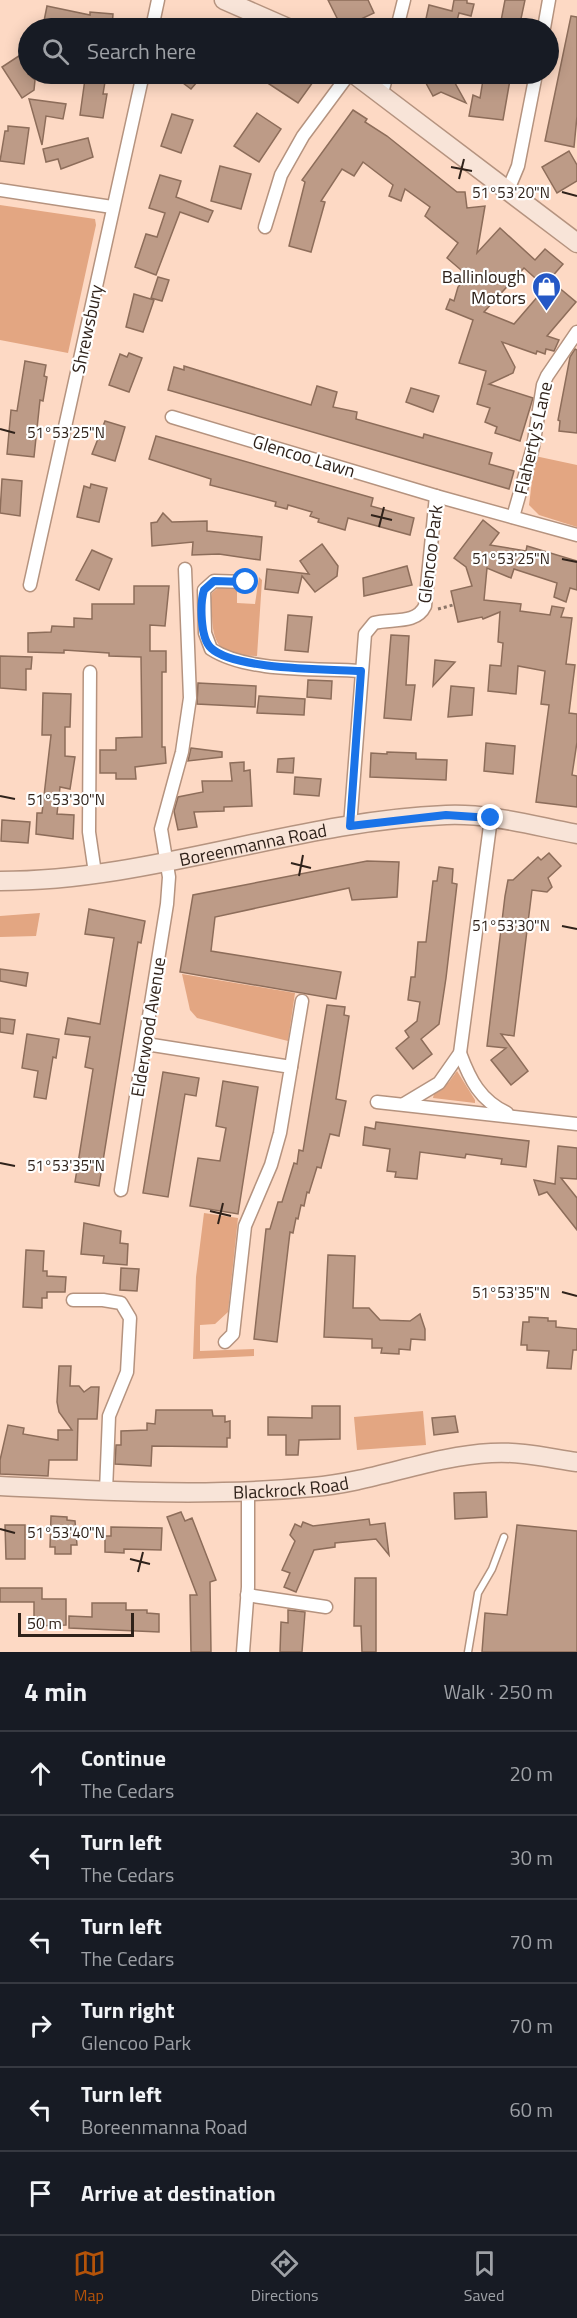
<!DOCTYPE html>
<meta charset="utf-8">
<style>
body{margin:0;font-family:"Titillium Web",sans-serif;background:#20242c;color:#f1f3f6}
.scale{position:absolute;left:18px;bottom:15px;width:116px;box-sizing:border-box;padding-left:6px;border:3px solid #2f221a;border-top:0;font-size:16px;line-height:21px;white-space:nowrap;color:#2f221a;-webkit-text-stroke:4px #fff;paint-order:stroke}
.stop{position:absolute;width:18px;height:18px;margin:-14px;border:4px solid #1a73e8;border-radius:50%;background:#fff}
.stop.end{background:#1a73e8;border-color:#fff;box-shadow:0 2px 6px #0008}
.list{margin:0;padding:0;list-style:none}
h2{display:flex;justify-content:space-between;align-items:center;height:78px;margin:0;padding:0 24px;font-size:26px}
h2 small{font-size:20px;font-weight:400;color:#9ea1a6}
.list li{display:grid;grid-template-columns:39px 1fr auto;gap:18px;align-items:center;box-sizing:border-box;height:84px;padding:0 24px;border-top:2px solid #363941}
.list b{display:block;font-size:22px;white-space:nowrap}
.list p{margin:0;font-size:20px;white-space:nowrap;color:#9ea1a6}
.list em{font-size:20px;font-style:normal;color:#9ea1a6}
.icon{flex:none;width:33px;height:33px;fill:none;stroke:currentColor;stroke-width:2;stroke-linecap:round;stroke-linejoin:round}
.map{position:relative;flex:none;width:577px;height:1652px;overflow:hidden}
.search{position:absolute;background:#171b24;box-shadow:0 3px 15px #0003;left:18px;right:18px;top:18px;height:66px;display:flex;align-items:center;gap:15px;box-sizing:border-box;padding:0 21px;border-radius:33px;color:#9ea1a6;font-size:22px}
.sheet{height:582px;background:#171b24}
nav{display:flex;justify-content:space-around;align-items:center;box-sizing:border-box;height:84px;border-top:2px solid #363941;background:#171b24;font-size:16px;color:#9ea1a6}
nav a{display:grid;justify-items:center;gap:3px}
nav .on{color:#b45309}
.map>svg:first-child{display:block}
.green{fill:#e3a682}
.building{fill:#bd9b87;stroke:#8d6d5a;stroke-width:1.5}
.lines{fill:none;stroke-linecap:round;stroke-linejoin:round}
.lane-casing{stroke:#b5937f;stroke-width:9}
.street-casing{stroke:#b5937f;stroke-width:15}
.secondary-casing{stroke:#b5937f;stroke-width:21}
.path{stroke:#8c7567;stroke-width:3;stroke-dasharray:3 3;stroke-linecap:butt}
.lane{stroke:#fff;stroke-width:6}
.street{stroke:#fff;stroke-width:12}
.secondary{stroke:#f8e4d8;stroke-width:18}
.route{stroke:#1a73e8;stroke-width:8}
.ticks{fill:none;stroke:#2f221a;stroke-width:2}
.labels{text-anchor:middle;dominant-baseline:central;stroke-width:4.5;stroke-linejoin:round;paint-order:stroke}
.poi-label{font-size:18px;fill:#2f221a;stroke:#fff;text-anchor:end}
.street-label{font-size:18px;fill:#2f221a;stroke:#fff}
.ticks-label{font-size:15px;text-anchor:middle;fill:#2f221a;stroke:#fff;stroke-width:4.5;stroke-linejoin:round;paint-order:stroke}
</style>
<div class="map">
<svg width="577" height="1652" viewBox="0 0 577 1652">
<rect width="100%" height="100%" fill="#fdd9c4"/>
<g class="green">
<polygon points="0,205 95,219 96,225 68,353 0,340"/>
<polygon points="535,456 577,465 577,527 539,515 529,505"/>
<path d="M 259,577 L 262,580 L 257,656 C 224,655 213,650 212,616 C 211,608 210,600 212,593 L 219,587 L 237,589 L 237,603 L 255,604 Z"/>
<polygon points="40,913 36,936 0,937 0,916"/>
<polygon points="182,974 295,993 288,1041 197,1018 190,1010"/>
<polygon points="457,1071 475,1100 475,1103 433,1098 434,1093 449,1082"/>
<polygon points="204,1213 238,1218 228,1312 215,1324 200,1325 200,1351 254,1349 254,1356 193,1359 196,1277"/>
<polygon points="423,1411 426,1445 357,1450 354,1417"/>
</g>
<g class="building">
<polygon points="328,0 368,0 374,13 342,28"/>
<polygon points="454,0 467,0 467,3 474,4 471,16 459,13 455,28 424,28 429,5 452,11"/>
<polygon points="505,0 525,0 519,28 500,26"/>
<polygon points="47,6 90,15 90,12 113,14 112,28 55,28 43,26"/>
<polygon points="571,16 577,17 577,116 574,147 545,141"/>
<polygon points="28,50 28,74 35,80 34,90 22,98 2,67"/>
<polygon points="171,74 204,74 191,89"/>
<polygon points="254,74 301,74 313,82 298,103"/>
<polygon points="421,74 450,74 466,103 441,92 433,96"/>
<polygon points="484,74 511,74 503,120 469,116 473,95 480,98"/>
<polygon points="85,79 105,82 103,94 107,94 103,118 80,115"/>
<polygon points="29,99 66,104 63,119 46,116 42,145"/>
<polygon points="353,110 367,119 365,122 387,136 457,192 465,192 467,208 485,206 477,253 500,228 535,260 545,249 563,264 544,286 524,268 484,312 514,324 551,281 576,302 547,336 559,340 554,351 546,349 545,354 537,351 536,354 502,342 515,367 513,373 489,384 533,398 520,441 495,433 497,427 485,422 490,408 477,404 486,371 459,363 473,320 446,309 450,299 454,301 458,287 468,276 447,258 458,243 425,216 430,207 405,189 401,201 389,196 393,185 363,162 354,176 342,169 321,201 325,202 311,252 289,246 305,182 302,180"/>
<polygon points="257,113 281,129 259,162 234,146"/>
<polygon points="172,114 193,120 181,153 161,146"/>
<polygon points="8,126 29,128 24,164 0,161 5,131 8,131"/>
<polygon points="88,138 93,157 61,169 58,159 46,162 43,149"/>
<polygon points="569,151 577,165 577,181 557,193 542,167"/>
<polygon points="220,166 251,174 241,209 211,201"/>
<polygon points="160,175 181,181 176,197 213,211 208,222 180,212 156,275 135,267 146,234 157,237 165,213 149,208"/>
<polygon points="158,277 169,280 162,301 151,298"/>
<polygon points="134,294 154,300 143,332 126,327"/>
<polygon points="575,349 577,350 577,433 559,431 560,421 558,420 570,357"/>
<polygon points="129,353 142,358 129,392 109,385 120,354 127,357"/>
<polygon points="25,361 46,365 44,376 47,377 43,401 40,400 34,457 7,454 11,410 17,411"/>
<polygon points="184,366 311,405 317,386 337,392 333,407 357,412 356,419 423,438 424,434 492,453 489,464 514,471 509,489 168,390 174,367 184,370"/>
<polygon points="411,388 439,396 433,412 406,402"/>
<polygon points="105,421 125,427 115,461 92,454"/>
<polygon points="156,436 373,498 371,506 414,518 410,535 348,518 345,530 318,522 319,519 310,516 312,512 288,505 287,509 275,506 276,502 210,485 211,479 149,459"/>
<polygon points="2,479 22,481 20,516 0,513"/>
<polygon points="91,484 107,488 99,522 77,517 84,486 90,488"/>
<polygon points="163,513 172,522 207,521 207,531 262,537 260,560 219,554 192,555 193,542 152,546 151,523 157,522"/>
<polygon points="483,520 499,533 490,545 526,551 527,546 577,561 577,590 570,588 566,602 554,597 557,583 514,569 511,578 487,568 484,600 521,604 520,611 550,615 552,606 564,608 561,617 572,618 566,664 575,665 569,713 577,714 577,742 572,775 577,776 577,807 536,802 549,705 541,704 545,671 518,666 516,694 488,691 490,665 501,666 503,643 498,642 500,612 483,619 482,617 458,622 451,591 472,586 466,567 454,558"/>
<polygon points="322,544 338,566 337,576 315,592 302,576 298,593 265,589 267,569 309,574 300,561"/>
<polygon points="92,550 112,559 99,590 76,580"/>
<polygon points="407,566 412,585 364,596 363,578"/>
<polygon points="134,586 169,586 165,626 150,625 150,651 166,651 166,672 162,672 162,747 165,747 166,763 135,767 136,779 116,779 116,773 100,773 100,750 116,750 116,738 142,737 141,657 109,656 109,653 64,650 64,653 28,652 28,633 51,632 52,626 74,627 74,618 92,619 92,604 134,604"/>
<polygon points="288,615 312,617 308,652 285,650"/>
<polygon points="391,635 409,636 406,685 415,685 411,720 384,718"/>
<polygon points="0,656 32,657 31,669 26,669 26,690 0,688"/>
<polygon points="435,660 455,662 433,686"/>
<polygon points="308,680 332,681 331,699 307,697"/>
<polygon points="198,683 256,686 255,707 197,704"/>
<polygon points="451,686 474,688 472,715 448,717"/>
<polygon points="43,693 71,694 70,727 65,727 65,756 75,757 70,789 60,787 57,814 74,815 73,839 36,834 37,813 42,813 51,735 42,735"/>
<polygon points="259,696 305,699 304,715 257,713"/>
<polygon points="486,743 515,746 513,774 484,771"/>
<polygon points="191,748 222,752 222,757 188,761"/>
<polygon points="387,752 416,753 416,759 447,760 446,780 370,777 371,753 387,754"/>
<polygon points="294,758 293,773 277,772 278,759"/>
<polygon points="244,762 244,771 250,770 252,806 224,807 224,811 194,812 197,827 178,830 174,811 178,797 203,792 202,781 232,781 230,763"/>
<polygon points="295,777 321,779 319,796 294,794"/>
<polygon points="2,820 30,822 28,843 1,841"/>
<polygon points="549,853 561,866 548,878 552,887 547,892 532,890 514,1036 501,1034 528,1071 511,1085 491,1060 506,1048 487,1046 505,896 508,880 513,880 538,857 541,860"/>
<polygon points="367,861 399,862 397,897 352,900 349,888 215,917 211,951 341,972 336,999 180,972 193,895"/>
<polygon points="439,867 453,869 452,883 457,884 446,978 439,1024 421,1039 432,1054 413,1069 396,1048 409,1037 405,1031 417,1021 420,1002 408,1000 411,977 415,977 418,942 426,942 433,881 437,881"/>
<polygon points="89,909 145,921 141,943 138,942 99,1186 75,1182 93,1069 85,1067 90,1037 65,1034 68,1018 100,1024 114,938 85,934"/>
<polygon points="0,969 28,973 26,986 0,981"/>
<polygon points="327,1005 345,1007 344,1015 349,1016 336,1099 346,1101 339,1136 330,1134 321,1168 317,1167 309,1193 307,1192 304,1206 301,1205 298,1219 296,1218 293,1233 290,1232 277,1342 254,1339 266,1229 270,1229 278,1202 282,1202 294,1163 297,1164 299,1150 303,1151"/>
<polygon points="0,1018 15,1020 13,1034 0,1032"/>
<polygon points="27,1034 59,1039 56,1058 53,1057 46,1099 34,1097 38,1071 22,1068"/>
<polygon points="163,1072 199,1078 196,1096 185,1094 168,1197 143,1193"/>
<polygon points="223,1081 258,1087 238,1214 190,1206 198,1158 220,1161 226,1128 216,1126"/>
<polygon points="376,1122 529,1141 526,1167 501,1164 502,1159 466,1154 465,1158 420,1152 417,1179 395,1177 396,1172 387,1171 390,1149 363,1145 365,1127 375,1129"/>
<polygon points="558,1146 577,1148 577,1179 561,1178 577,1198 577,1230 547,1192 539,1195 534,1180 555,1184"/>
<polygon points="84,1223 121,1231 120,1243 128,1244 127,1265 103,1263 104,1256 81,1254"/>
<polygon points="26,1250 44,1251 43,1271 47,1271 47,1276 66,1277 65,1292 47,1292 47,1298 42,1298 42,1308 23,1307"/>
<polygon points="328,1255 355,1256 353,1308 369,1308 380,1320 410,1321 420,1314 425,1329 425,1340 411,1339 410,1350 399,1349 399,1354 381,1353 382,1348 372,1348 372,1339 324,1337"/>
<polygon points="121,1268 139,1269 137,1291 120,1290"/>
<polygon points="529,1317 548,1318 548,1321 556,1321 556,1327 577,1329 577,1350 573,1350 571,1369 547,1368 549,1351 527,1350 527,1345 521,1345 523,1322 529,1322"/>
<polygon points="59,1366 71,1366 70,1386 79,1386 84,1392 91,1387 99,1387 97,1419 78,1419 77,1460 49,1460 48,1476 0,1474 0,1460 8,1425 24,1428 23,1434 58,1440 58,1430 72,1430 59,1412 57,1402"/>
<polygon points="312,1406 340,1406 340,1439 299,1440 298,1455 286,1455 286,1435 268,1435 268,1417 312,1418"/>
<polygon points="156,1410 212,1410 213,1416 225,1416 225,1422 230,1421 230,1438 227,1438 227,1447 152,1446 151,1466 115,1464 116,1445 121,1445 121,1431 147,1430 147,1423 155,1424"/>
<polygon points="455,1416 458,1432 434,1435 432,1418"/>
<polygon points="486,1492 487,1517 455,1519 454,1493"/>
<polygon points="181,1512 185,1521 192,1518 216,1580 210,1582 211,1652 191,1652 190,1595 197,1595 167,1517"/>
<polygon points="51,1516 67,1517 67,1520 75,1521 77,1545 71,1545 71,1554 55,1554 55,1547 50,1547"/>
<polygon points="369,1519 370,1525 385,1523 389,1555 376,1539 335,1543 335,1547 314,1550 296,1592 284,1587 290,1573 282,1570 295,1541 290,1535 295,1524 301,1527 303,1522 313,1526"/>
<polygon points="5,1525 25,1525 25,1559 6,1559"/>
<polygon points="517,1525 577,1531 577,1652 482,1652 485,1613 507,1615"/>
<polygon points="111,1527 162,1528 161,1550 124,1549 124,1553 105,1552 105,1536 111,1536"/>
<polygon points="355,1578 376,1578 376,1652 362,1652 361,1626 354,1626"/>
<polygon points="0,1588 42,1588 42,1599 66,1599 66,1625 34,1626 34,1602 0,1602"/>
<polygon points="92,1603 126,1603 126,1610 147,1610 147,1613 159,1614 159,1632 69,1628 69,1616 92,1617"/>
<polygon points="288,1610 305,1612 302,1652 280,1652 281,1622 288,1623"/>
</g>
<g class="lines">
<defs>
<polyline id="lane" points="468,1652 478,1593 492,1569 504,1537"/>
<g id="street">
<polyline points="152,28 158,0"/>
<polyline points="397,28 404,0"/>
<polyline points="544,28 549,0"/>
<polyline points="382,93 387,74"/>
<polyline points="0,190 112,207"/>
<polyline points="508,190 518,166 536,74"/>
<polyline points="265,227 281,175 303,136 349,74"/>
<polyline points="172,417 436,496"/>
<polyline points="513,517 533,447 543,385 547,376 577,332"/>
<path d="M 246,582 L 214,581 L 204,590 L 205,633 L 211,649 C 248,673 317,668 361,671"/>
<polyline points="30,585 143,74"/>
<polyline points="90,672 89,832 95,873"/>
<path d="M 350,826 L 365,634 L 374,623 C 391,618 416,625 425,606 L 436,496 L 577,535"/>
<polyline points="146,1044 291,1067 280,1133 271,1165 245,1226 233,1334 225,1342"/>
<path d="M 460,1053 C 470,1080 480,1100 507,1113"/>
<polyline points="291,1067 302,1001"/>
<polyline points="377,1102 577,1124"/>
<polyline points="404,1104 439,1083 460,1053 491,818"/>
<polyline points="121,1190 167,904 169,877 161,829 182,752 190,698 185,569"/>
<polyline points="73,1300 103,1300 121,1303 130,1318 127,1372 109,1416 106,1491"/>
<polyline points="247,1595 326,1607"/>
<polyline points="243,1652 248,1587 248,1492"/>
</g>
<g id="secondary">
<polyline points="224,0 288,28"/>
<polyline points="354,74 577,243"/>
<path id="s1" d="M 0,881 C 152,881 295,821 446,815 C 490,813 534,826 577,834"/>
<path id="s2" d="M 0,1486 C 105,1491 208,1497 313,1487 C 374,1482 431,1456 491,1453 C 520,1451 549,1458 577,1462"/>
</g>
</defs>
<use href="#lane" class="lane-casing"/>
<use href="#street" class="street-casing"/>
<use href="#secondary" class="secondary-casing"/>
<polyline class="path" points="438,609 453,605"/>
<use href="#lane" class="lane"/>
<use href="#street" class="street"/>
<use href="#secondary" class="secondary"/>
</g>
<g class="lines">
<path class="route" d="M 246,582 L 214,581 L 204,590 C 200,603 200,638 211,648 C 234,670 327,669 361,671 L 350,826 L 446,815 L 491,818"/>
</g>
<path class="ticks" d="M 451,167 L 472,171M 459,179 L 464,159M 562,192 L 577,196M 0,429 L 15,433M 371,515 L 392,520M 379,527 L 384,507M 562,559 L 577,562M 0,796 L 15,799M 291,863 L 311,868M 299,876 L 303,855M 562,926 L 577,929M 0,1163 L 15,1166M 210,1211 L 231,1216M 218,1224 L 223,1203M 562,1292 L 577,1296M 0,1529 L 15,1533M 130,1559 L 150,1564M 138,1572 L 143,1552"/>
<defs>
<symbol id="shop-pin" viewBox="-11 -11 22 30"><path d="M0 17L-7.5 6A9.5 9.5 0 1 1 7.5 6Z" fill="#2458c6" stroke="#fff"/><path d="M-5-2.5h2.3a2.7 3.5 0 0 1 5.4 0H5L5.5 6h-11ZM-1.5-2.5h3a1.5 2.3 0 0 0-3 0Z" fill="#fff"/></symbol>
</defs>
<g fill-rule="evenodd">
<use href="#shop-pin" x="530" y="270" width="33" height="45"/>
</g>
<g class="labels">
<g class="poi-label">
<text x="526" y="276">Ballinlough<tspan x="526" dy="21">Motors</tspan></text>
</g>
<g class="street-label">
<text transform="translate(87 329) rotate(-78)">Shrewsbury</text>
<text transform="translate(533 438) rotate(-77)">Flaherty's Lane</text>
<text transform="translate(304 456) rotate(17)">Glencoo Lawn</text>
<text transform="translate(430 554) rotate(-83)">Glencoo Park</text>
<text stroke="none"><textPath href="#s1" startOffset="256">Boreenmanna Road</textPath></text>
<text transform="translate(148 1027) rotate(-81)">Elderwood Avenue</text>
<text stroke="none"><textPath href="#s2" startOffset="291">Blackrock Road</textPath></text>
</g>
</g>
<g class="ticks-label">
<text x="511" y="198">51°53'20"N</text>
<text x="66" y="438">51°53'25"N</text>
<text x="511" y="564">51°53'25"N</text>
<text x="66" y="805">51°53'30"N</text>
<text x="511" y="931">51°53'30"N</text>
<text x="66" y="1171">51°53'35"N</text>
<text x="511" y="1298">51°53'35"N</text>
<text x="66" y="1538">51°53'40"N</text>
</g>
</svg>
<div class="scale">50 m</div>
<div class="stop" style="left:246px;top:582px"></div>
<div class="stop end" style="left:491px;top:818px"></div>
<div class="search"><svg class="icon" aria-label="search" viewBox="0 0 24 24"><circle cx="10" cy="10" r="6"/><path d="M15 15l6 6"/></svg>Search here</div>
</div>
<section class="sheet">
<h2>4 min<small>Walk · 250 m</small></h2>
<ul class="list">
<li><svg class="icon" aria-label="ahead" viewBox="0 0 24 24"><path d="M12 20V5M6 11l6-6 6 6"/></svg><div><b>Continue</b><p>The Cedars</p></div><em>20 m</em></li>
<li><svg class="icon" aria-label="left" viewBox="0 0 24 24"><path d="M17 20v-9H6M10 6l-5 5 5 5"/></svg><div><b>Turn left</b><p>The Cedars</p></div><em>30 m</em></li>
<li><svg class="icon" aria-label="left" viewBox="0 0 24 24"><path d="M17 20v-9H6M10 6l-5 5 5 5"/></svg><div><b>Turn left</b><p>The Cedars</p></div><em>70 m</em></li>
<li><svg class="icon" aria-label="right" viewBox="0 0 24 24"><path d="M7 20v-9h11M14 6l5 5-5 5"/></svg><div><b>Turn right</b><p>Glencoo Park</p></div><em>70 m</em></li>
<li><svg class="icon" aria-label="left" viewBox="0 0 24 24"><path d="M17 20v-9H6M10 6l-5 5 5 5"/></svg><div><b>Turn left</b><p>Boreenmanna Road</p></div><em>60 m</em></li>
<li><svg class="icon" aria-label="arrive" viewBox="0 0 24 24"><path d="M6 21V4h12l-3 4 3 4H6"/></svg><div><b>Arrive at destination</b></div></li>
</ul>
</section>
<nav>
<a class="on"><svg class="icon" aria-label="map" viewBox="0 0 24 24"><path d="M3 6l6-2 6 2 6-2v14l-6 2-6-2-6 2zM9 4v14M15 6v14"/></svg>Map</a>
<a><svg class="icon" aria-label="directions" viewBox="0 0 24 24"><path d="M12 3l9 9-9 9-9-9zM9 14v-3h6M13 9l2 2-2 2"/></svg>Directions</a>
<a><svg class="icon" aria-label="saved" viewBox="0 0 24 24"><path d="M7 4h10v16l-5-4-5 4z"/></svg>Saved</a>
</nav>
